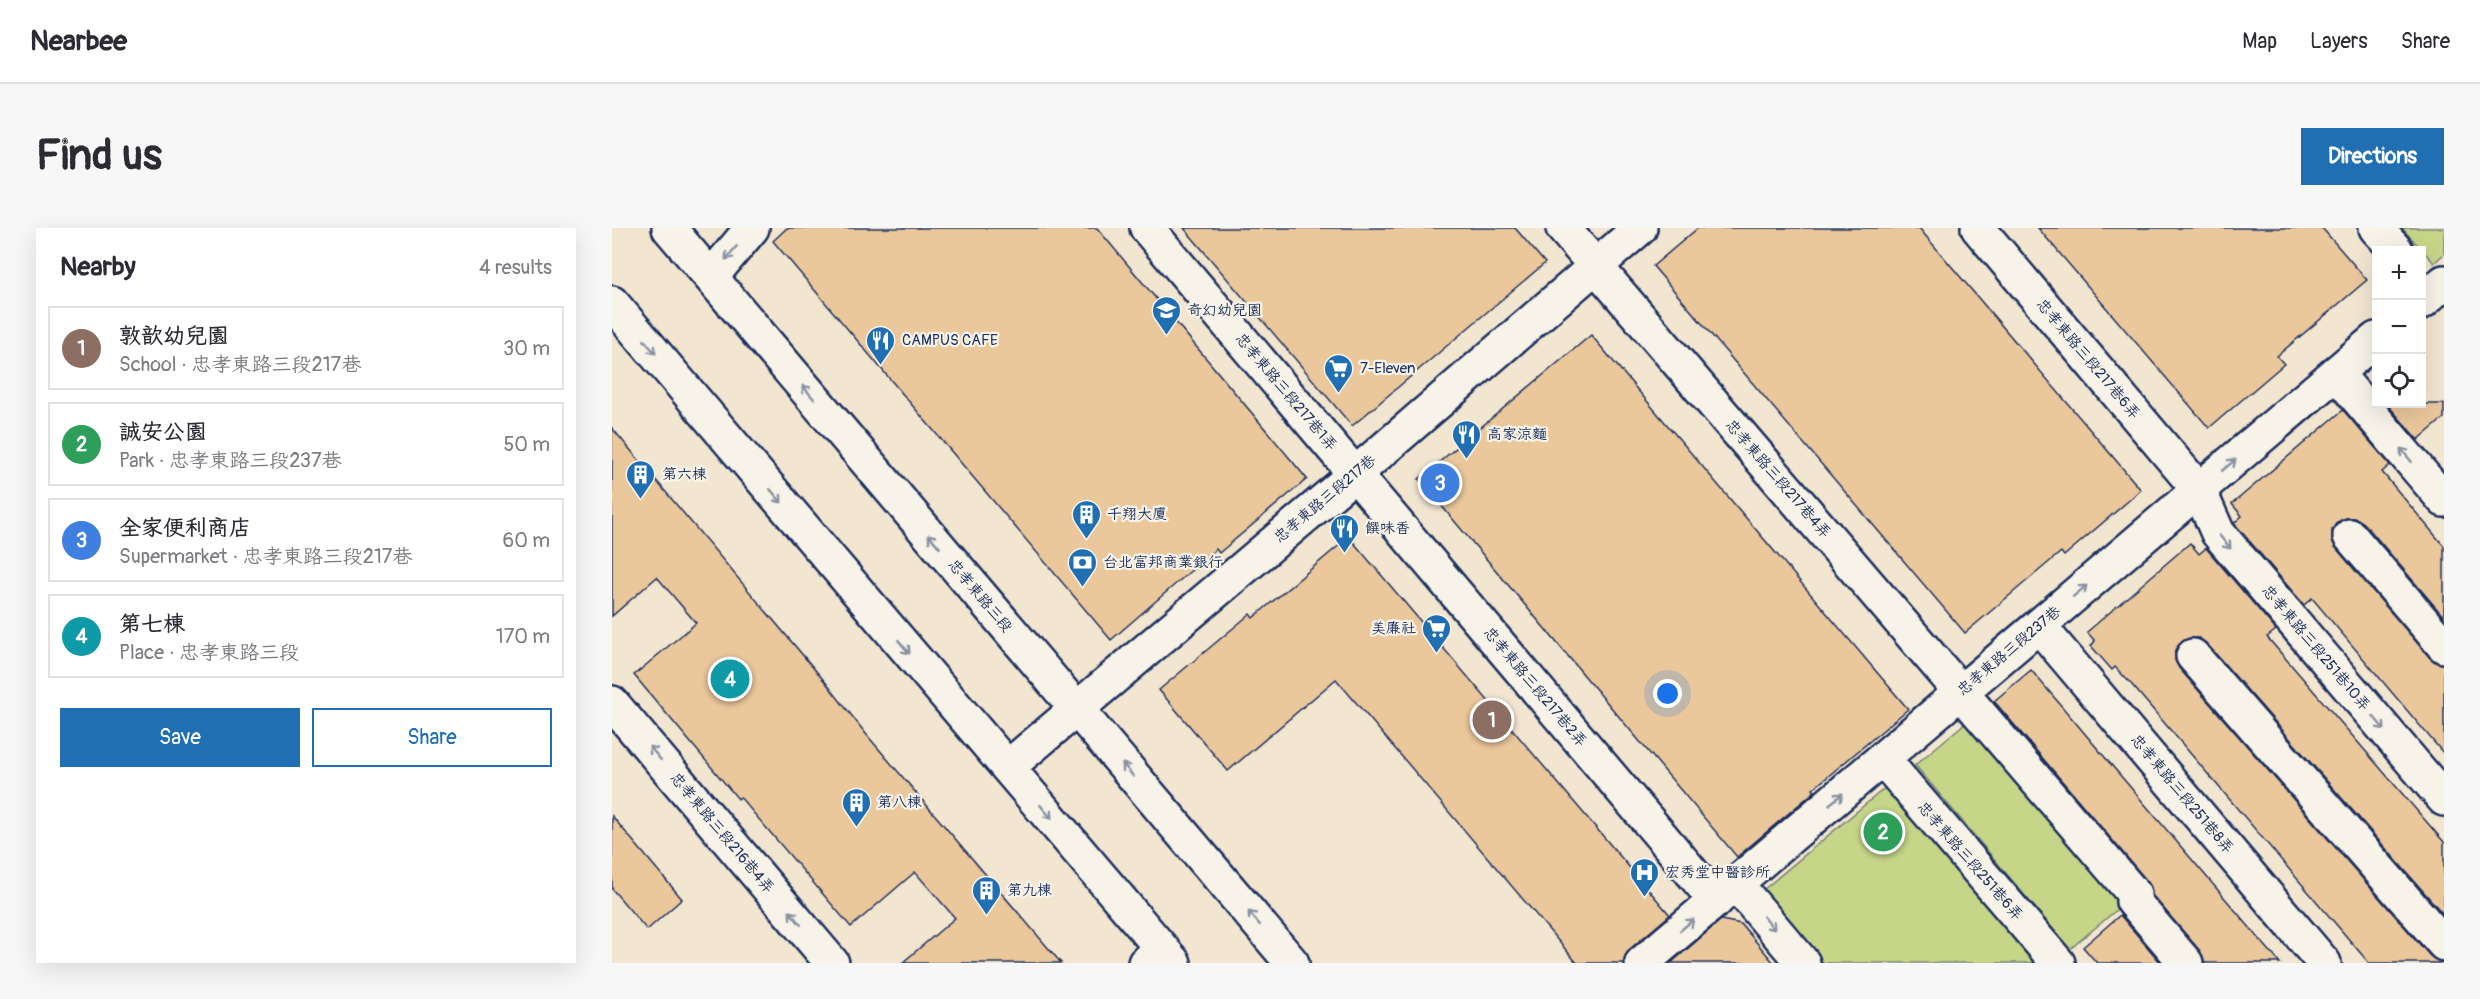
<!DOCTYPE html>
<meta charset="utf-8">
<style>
body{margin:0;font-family:Pangolin,"LXGW WenKai TC",sans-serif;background:#f7f7f7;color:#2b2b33}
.controls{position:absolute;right:18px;top:18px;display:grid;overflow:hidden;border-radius:0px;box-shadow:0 6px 24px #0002}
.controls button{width:54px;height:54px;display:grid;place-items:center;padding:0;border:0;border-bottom:2px solid #e1e1e2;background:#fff;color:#2b2b33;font:30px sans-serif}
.you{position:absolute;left:1056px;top:466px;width:21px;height:21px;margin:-15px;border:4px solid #fff;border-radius:50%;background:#1a73e8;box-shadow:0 0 0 9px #1a73e833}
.badge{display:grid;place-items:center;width:39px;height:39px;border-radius:50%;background:#1f6fb2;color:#fff;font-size:20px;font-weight:700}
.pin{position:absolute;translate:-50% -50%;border:3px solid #fff;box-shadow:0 2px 6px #0006}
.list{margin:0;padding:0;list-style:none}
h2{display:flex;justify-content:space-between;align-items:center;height:78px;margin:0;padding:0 24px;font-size:26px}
h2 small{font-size:20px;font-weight:400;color:#7c7c81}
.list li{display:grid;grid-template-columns:39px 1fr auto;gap:18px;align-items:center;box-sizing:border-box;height:84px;margin:0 12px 12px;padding:0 12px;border:2px solid #e1e1e2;border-radius:0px}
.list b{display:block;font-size:22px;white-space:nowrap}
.list p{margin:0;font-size:20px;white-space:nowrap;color:#7c7c81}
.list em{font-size:20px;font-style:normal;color:#7c7c81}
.actions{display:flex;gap:12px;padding:18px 24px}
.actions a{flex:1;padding:14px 0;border:2px solid #1f6fb2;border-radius:0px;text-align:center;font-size:21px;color:#1f6fb2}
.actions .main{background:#1f6fb2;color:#fff}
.icon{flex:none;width:33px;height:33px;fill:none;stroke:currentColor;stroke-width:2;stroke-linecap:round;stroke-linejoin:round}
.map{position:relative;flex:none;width:1832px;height:735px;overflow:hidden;border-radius:0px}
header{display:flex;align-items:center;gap:36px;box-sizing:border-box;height:84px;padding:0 30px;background:#fff;border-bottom:2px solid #e1e1e2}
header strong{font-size:28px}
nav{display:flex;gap:33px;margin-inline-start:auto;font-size:21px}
.intro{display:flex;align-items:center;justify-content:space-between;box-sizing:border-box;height:144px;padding:0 36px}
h1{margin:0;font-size:42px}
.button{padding:15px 27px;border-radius:0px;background:#1f6fb2;color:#fff;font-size:21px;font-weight:700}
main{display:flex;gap:36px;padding:0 36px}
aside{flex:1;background:#fff;border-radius:0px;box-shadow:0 6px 24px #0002}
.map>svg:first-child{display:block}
.green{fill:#c7d589;stroke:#718274;stroke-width:1.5}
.building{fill:#ebc79c;stroke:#1b2f5e;stroke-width:1.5}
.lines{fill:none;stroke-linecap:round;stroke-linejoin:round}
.minor-casing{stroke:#1b2f5e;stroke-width:38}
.major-casing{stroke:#1b2f5e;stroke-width:38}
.minor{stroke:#f7f3e8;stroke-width:33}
.major{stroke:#f7f3e8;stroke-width:33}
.oneway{stroke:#8991a3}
.labels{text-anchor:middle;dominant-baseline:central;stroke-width:4.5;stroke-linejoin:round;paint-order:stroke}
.poi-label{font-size:15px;fill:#1b2f5e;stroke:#f7f3e8;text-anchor:start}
.street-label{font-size:15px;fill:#1b2f5e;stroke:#f7f3e8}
</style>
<header>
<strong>Nearbee</strong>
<nav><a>Map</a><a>Layers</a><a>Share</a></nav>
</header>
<div class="intro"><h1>Find us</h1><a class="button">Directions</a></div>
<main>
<aside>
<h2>Nearby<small>4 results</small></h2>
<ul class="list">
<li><span class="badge" style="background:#8d6e63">1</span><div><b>敦歆幼兒園</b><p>School · 忠孝東路三段217巷</p></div><em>30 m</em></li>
<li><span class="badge" style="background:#2e9e5b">2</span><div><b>誠安公園</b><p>Park · 忠孝東路三段237巷</p></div><em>50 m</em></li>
<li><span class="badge" style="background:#3f7fe0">3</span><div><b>全家便利商店</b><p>Supermarket · 忠孝東路三段217巷</p></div><em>60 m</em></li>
<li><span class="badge" style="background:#0f9aa8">4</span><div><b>第七棟</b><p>Place · 忠孝東路三段</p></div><em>170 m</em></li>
</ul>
<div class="actions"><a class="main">Save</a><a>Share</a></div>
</aside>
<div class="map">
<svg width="1832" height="735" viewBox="0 0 1832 735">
<rect width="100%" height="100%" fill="#f3e6d1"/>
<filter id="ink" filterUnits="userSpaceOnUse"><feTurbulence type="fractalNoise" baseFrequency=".0167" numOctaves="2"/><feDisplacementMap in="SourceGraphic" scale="12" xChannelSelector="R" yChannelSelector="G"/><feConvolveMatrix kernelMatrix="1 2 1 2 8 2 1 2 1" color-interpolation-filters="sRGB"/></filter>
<g filter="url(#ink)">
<g class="green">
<polygon points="1790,0 1832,0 1832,26 1822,35"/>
<polygon points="1365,485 1520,669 1458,721 1303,537"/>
<polygon points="1280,554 1424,735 1212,735 1151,662"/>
</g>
<g class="building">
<polygon points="175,0 485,0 695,251 607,325 604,321 499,412 161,13"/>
<polygon points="572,0 903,0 933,35 740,198"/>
<polygon points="1086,0 1307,0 1529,262 1452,328 1449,324 1353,405 1041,38"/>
<polygon points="1426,0 1710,0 1755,52 1665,128 1672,136 1597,200"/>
<polygon points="979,107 1296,481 1201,561 1203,563 1125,629 807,251"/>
<polygon points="1775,176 1832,176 1832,190 1806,212"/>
<polygon points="1731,182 1778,237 1770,244 1832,318 1832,389 1752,295 1744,290 1734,290 1725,294 1720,302 1720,312 1724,320 1818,430 1825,435 1832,436 1832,526 1700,370 1692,377 1622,295 1630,288 1620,276"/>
<polygon points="0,200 215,456 254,506 449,735 290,735 343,690 303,644 239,699 128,569 126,571 22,447 84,395 45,349 0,388"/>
<polygon points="737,309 1058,687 1018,721 1013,728 1012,735 965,735 724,451 616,543 547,462 638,386 641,390"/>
<polygon points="1578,315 1587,326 1594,320 1664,402 1655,409 1832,614 1832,687 1595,416 1587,410 1578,410 1569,414 1563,422 1563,432 1567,440 1818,728 1832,735 1757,735 1520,457 1503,439 1500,442 1479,418 1483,413 1475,404"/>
<polygon points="1419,442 1496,533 1668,735 1592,735 1588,723 1540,667 1536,654 1382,473"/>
<polygon points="0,588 70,671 35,702 0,661"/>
<polygon points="1508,687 1549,735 1485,735 1471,719"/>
<polygon points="1109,692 1129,696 1162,735 1059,735"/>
</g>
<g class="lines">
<defs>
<g id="minor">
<polyline points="535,0 1104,673"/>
<polyline points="951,0 1522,666 1521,673 1574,735"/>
<polyline points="1366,0 1587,262 1606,305 1832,571"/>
<polyline points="1764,0 1784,22"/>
<polyline points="99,49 140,0"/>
<polyline points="1810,74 1832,54"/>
<polyline points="1724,145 1832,272"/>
<polyline points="1738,308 1832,418"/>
<polyline points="1427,398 1712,735"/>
<polyline points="1581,428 1832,716"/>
<polyline points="0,475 220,735"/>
<polyline points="1271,531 1446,735"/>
<polyline points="396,539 743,246 1028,0"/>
<polyline points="1124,656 1191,735"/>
<polyline points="533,735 550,721"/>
<polyline points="1030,735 1764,111"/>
</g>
<g id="major">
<polyline points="57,0 680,735"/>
<polyline points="0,75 562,735"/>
</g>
</defs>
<use href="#minor" class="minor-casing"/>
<use href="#major" class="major-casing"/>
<use href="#minor" class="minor"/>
<use href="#major" class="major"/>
</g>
<defs><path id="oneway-shaft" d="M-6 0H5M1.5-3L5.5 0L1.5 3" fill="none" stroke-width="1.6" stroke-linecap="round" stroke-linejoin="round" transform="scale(1.5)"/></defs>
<g class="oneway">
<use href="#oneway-shaft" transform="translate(119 25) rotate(130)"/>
<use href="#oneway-shaft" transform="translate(38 119) rotate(50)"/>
<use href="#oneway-shaft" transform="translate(196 164) rotate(-130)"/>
<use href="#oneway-shaft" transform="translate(1794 227) rotate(-130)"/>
<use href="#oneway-shaft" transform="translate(1617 237) rotate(-40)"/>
<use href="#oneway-shaft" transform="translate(164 268) rotate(50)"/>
<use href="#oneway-shaft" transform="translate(322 313) rotate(-130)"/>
<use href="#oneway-shaft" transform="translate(1613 314) rotate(50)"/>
<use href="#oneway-shaft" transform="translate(1468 363) rotate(-40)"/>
<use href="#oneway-shaft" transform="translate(292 419) rotate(50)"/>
<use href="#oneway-shaft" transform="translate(1767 495) rotate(50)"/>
<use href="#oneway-shaft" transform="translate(43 525) rotate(-130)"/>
<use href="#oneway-shaft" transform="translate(516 542) rotate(-130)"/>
<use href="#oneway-shaft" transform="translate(1224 571) rotate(-40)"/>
<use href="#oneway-shaft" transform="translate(434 584) rotate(50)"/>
<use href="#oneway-shaft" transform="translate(183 690) rotate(-130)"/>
<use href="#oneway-shaft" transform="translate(642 690) rotate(-130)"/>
<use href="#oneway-shaft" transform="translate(1157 695) rotate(50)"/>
<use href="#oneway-shaft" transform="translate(1075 697) rotate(-40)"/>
</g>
</g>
<defs>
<symbol id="school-pin" viewBox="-11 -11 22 30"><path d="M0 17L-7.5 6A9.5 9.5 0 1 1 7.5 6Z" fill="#1f6fb2" stroke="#f7f3e8"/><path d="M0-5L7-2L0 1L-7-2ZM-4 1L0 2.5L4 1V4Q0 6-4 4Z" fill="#fff"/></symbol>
<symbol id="restaurant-pin" viewBox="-11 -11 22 30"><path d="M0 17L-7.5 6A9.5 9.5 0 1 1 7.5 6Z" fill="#1f6fb2" stroke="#f7f3e8"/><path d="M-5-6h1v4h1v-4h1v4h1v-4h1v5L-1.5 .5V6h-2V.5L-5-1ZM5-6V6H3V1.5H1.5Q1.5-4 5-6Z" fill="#fff"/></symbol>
<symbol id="supermarket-pin" viewBox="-11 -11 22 30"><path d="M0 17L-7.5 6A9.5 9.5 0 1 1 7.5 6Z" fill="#1f6fb2" stroke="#f7f3e8"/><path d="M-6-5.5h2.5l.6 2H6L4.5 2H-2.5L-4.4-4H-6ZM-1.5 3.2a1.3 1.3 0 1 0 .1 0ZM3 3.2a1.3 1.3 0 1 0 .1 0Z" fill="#fff"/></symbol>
<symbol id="building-pin" viewBox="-11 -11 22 30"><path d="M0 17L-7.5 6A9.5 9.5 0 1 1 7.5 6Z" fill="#1f6fb2" stroke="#f7f3e8"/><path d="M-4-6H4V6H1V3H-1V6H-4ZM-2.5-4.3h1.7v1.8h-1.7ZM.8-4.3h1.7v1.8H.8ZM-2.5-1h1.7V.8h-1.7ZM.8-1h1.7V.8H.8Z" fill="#fff"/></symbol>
<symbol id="bank-pin" viewBox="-11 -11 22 30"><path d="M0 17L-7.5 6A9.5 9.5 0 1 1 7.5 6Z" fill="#1f6fb2" stroke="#f7f3e8"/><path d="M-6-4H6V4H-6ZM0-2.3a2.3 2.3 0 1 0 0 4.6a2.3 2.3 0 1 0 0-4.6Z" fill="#fff"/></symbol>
<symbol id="hospital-pin" viewBox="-11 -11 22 30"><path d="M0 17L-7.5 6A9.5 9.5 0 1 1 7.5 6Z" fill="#1f6fb2" stroke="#f7f3e8"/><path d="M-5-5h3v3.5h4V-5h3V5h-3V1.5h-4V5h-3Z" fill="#fff"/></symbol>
</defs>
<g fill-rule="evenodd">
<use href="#school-pin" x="538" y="66" width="33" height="45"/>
<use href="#restaurant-pin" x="252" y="96" width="33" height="45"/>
<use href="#supermarket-pin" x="710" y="124" width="33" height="45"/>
<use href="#restaurant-pin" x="838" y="190" width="33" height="45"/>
<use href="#building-pin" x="12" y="230" width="33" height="45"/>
<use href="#building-pin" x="458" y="270" width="33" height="45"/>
<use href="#restaurant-pin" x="716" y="284" width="33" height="45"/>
<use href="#bank-pin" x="454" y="318" width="33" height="45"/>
<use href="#supermarket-pin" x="808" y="384" width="33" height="45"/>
<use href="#building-pin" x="228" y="558" width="33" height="45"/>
<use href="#hospital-pin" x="1016" y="628" width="33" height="45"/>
<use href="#building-pin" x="358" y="646" width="33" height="45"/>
</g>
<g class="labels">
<g class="poi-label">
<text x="575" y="82">奇幻幼兒園</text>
<text x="290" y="112">CAMPUS CAFE</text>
<text x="748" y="140">7-Eleven</text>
<text x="875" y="206">高家涼麵</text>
<text x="50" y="246">第六棟</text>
<text x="495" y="286">千翔大廈</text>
<text x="753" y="300">饌味香</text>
<text x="491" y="334">台北富邦商業銀行</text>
<text x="804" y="400" text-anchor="end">美廉社</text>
<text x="265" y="574">第八棟</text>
<text x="1053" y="644">宏秀堂中醫診所</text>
<text x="395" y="662">第九棟</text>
</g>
<g class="street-label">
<text transform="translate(1476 131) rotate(50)">忠孝東路三段217巷6弄</text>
<text transform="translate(674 164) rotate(50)">忠孝東路三段217巷1弄</text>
<text transform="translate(1166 251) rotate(49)">忠孝東路三段217巷4弄</text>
<text transform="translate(713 271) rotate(-40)">忠孝東路三段217巷</text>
<text transform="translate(368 368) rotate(50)">忠孝東路三段</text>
<text transform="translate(1704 420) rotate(50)">忠孝東路三段251巷10弄</text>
<text transform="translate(1397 423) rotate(-40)">忠孝東路三段237巷</text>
<text transform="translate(923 459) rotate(50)">忠孝東路三段217巷2弄</text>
<text transform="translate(1570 566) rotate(50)">忠孝東路三段251巷8弄</text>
<text transform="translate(110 605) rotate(50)">忠孝東路三段216巷4弄</text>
<text transform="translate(1358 633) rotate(49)">忠孝東路三段251巷6弄</text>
</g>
</g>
</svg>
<div class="controls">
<button>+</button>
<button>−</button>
<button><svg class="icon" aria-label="locate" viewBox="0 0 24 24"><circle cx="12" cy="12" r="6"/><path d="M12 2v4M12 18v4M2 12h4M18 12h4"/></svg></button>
</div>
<div class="you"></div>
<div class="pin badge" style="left:880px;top:492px;background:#8d6e63">1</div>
<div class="pin badge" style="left:1271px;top:604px;background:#2e9e5b">2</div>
<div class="pin badge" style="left:828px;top:255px;background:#3f7fe0">3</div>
<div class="pin badge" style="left:118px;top:451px;background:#0f9aa8">4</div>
</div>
</main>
